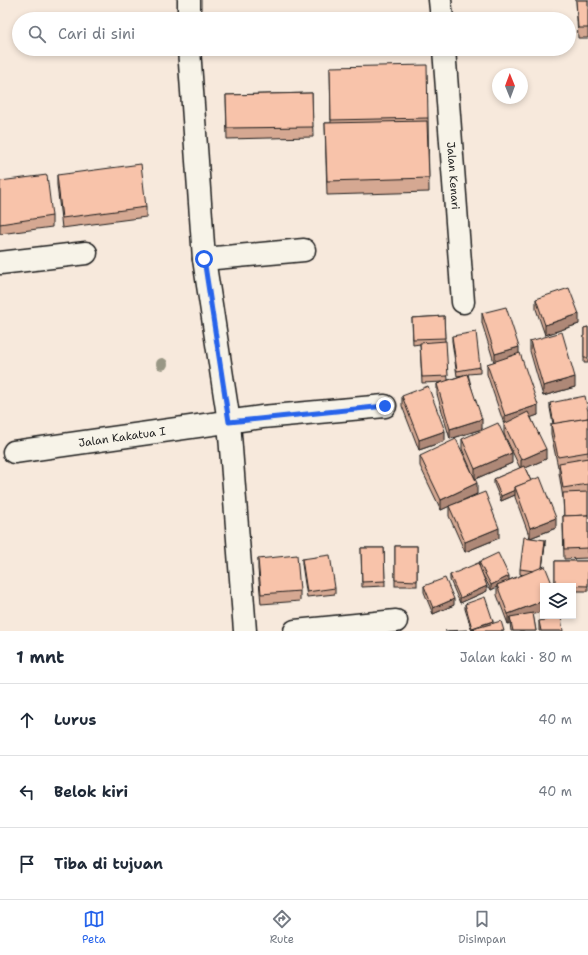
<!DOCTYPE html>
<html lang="id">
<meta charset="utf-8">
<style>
body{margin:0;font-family:"Shantell Sans",sans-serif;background:#f2f2f3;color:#1f2937}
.controls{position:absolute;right:12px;bottom:12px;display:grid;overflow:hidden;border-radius:0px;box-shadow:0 2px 6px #0003}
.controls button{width:36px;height:36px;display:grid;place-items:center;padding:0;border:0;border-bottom:1px solid #e0e1e3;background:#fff;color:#1f2937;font:20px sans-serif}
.compass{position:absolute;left:492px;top:68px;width:36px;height:36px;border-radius:50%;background:#fff;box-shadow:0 2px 6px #0003;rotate:359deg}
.stop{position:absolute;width:12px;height:12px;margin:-9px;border:3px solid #2563eb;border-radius:50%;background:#fff}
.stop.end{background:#2563eb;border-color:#fff;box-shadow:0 1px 4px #0008}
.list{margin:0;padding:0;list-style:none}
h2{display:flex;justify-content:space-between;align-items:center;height:52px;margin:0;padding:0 16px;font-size:17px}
h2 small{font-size:13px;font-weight:400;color:#747a83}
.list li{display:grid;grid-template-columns:26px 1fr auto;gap:12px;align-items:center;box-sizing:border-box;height:72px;padding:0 16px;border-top:1px solid #e0e1e3}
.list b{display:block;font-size:15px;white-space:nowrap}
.list em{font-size:13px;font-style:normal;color:#747a83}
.icon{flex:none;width:22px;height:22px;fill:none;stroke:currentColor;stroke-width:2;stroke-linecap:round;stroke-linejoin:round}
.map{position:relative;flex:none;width:588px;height:631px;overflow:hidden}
.search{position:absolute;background:#fff;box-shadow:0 2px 6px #0003;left:12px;right:12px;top:12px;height:44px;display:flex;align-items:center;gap:10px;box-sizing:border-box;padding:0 14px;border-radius:22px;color:#747a83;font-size:15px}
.sheet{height:268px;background:#fff}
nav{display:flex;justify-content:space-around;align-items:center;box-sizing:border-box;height:56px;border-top:1px solid #e0e1e3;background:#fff;font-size:11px;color:#747a83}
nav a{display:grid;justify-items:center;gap:2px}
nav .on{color:#2563eb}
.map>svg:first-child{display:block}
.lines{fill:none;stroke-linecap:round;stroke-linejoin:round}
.street-casing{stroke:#1c1c1c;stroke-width:25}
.street{stroke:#f7f3e8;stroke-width:22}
.tree{fill:#999785}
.wall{fill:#d5a892;stroke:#1c1c1c}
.shaded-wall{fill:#ae8877;stroke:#1c1c1c}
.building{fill:#f8c3aa;stroke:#1c1c1c}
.route{stroke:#2563eb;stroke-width:5}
.labels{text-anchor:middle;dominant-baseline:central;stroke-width:3;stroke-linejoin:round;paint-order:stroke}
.street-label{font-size:11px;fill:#1c1c1c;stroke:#f7f3e8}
</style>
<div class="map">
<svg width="588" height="631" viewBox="0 0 588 631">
<rect width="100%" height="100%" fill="#f7e9dc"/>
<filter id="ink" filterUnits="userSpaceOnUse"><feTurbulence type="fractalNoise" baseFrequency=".025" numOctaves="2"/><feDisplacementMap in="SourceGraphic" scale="8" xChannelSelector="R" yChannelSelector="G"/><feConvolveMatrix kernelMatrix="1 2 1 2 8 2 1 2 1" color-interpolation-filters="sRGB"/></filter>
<g filter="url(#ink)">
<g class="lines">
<defs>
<g id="street">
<polyline points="189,0 189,19"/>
<polyline points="440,0 442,19"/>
<polyline points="189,49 204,259 229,422 245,631"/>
<path id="s1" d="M 444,49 L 463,302"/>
<polyline points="204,259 304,250"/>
<polyline points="0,263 86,253"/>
<path id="s2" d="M 14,452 L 262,417 L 385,406"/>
<polyline points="295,631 396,621"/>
</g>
</defs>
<use href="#street" class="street-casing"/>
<use href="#street" class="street"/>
</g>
<circle class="tree" cx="162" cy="364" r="6"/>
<g class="wall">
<polygon points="576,0 588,0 588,38 578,38"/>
<polygon points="330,67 428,118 429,192 327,195 325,123 331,123"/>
<polygon points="312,93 313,137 227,139 226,95"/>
<polygon points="57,175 146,207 146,217 62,228 57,185"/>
<polygon points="0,181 52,216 52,227 0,234"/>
<polygon points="536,299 579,324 545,335 536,309"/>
<polygon points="482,313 519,353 538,415 531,417 546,459 525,468 531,481 556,528 530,538 515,497 515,495 501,501 494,484 494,479 520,468 504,434 504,424 487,374 487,364 494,362 482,323"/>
<polygon points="444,316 445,341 448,380 464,375 457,376 452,341 452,336 480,367 480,373 468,374 482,429 450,439 437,394 437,384 443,382 422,383 420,344 413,345 412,318"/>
<polygon points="588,327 588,363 584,363 584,328"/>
<polygon points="530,341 575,387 543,396 530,351"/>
<polygon points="402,396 445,441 419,450 402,406"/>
<polygon points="550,403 588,412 588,558 564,559 563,526 563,516 564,516 563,498 559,473 559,467 558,467 551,434 551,424 553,424 550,408"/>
<polygon points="462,439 512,463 475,479 462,449"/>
<polygon points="420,456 477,494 458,502 499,538 465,552 449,516 449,506 441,510 420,466"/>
<polygon points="545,545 542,567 543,611 533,614 536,631 511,631 510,623 508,624 497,595 497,587 491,590 479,568 479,562 509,580 523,575 520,574 520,569"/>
<rect x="395" y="546" width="22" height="40"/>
<polygon points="361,548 384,548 385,586 362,587"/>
<polygon points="258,559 300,591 300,601 261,604 258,569"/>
<polygon points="302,559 335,588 335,594 307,597 302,564"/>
<polygon points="555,561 588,561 588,591 573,591 573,586 555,586"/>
<polygon points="450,575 487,591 460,603 450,580"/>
<polygon points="424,586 454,605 433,614 424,592"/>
<polygon points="465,604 493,623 504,631 472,631 465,609"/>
<polygon points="539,621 563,631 539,631"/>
</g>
<g class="shaded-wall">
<polygon points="579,314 579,324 545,335 545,325"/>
<polygon points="519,347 519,357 495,365 495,354"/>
<polygon points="575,377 575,387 543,396 543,386"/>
<polygon points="538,405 538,415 505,427 505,416"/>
<polygon points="482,419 482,429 450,439 450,429"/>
<polygon points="445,431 445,441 419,450 419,440"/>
<polygon points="546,449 546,459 521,470 521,460"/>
<polygon points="512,453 512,463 475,479 475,469"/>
<polygon points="477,483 477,494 441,510 441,500"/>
<polygon points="515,490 515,495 501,501 501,496"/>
<polygon points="556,518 556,528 530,538 530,528"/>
<polygon points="499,528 499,538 465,552 465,542"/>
<polygon points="545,540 545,545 541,577 541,572"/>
<polygon points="509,576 509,581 497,585 497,587 491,590 491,585"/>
<polygon points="487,586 487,591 460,603 460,598"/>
<polygon points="454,599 454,605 433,614 433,608"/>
<polygon points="543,601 543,611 511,622 510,617 510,623 508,624 508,614"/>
<polygon points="493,621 493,627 473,629 473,631 472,631 472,628"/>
</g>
<g class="building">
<polygon points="576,0 588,0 588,28 578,28"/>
<polygon points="427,65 428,118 331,120 330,67"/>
<polygon points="312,93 313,127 227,128 226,95"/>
<polygon points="427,121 429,178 327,181 325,123"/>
<polygon points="141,164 146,207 62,218 57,175"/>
<polygon points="47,175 52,216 0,224 0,181"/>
<polygon points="569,288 579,314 545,325 536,299"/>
<polygon points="506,307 519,347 495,354 482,313"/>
<polygon points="444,316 445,338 413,339 412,318"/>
<polygon points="588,327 588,358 584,358 584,328"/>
<polygon points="476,332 480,367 457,371 452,336"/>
<polygon points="562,332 575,377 543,386 530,341"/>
<polygon points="446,341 448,376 422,377 420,343"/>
<polygon points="520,353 538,405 505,416 487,364"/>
<polygon points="467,374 482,419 450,429 437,384"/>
<polygon points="428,386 445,431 419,440 402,396"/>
<polygon points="585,396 588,412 588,418 554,424 550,403"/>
<polygon points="528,412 546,449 521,460 504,424"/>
<polygon points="588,418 588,452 558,457 551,424"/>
<polygon points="498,423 512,453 475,469 462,439"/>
<polygon points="456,439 477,483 441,500 420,456"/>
<polygon points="588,458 588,484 563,488 559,463"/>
<polygon points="524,466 531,481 515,487 515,490 501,496 494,479"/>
<polygon points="540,477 556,518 530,528 515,487"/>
<polygon points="485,492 499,528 465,542 449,506"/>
<polygon points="588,492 588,515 564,516 563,493"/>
<polygon points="588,515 588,548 564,549 563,516"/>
<polygon points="524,537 545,540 542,568 534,571 520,569"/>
<polygon points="395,546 417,546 417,581 395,580"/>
<polygon points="361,548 384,548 385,581 362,582"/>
<polygon points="498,553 509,576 491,585 479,562"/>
<polygon points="297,555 300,591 261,594 258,559"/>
<polygon points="330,555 335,588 307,592 302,559"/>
<polygon points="555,561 588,561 588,586 555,585"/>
<polygon points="478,563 487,586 460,598 450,575"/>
<polygon points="545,566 553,586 543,586 543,601 508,614 497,585"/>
<polygon points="445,578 454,599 433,608 424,586"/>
<polygon points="485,597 493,621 472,628 465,604"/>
<polygon points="533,613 536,631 513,631 510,617"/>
<polygon points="561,617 563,631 541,631 539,621"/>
<polygon points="501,621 504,631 474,631 473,629"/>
<polygon points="467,630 467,631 445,631"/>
</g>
</g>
<g class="lines" filter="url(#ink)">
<polyline class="route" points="204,259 229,422 385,406"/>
</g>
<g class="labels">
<g class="street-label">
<text stroke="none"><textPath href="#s1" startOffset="127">Jalan Kenari</textPath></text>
<text stroke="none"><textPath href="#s2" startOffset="109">Jalan Kakatua I</textPath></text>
</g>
</g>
</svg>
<div class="controls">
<button><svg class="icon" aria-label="layers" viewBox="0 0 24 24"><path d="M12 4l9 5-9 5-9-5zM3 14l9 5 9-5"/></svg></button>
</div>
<svg class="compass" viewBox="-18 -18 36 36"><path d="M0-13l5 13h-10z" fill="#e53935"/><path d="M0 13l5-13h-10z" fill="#747a83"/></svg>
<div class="stop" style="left:204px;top:259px"></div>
<div class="stop end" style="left:385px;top:406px"></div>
<div class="search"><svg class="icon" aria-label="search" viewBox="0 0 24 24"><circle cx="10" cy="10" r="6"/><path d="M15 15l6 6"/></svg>Cari di sini</div>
</div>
<section class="sheet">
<h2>1 mnt<small>Jalan kaki · 80 m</small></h2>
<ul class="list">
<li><svg class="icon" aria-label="ahead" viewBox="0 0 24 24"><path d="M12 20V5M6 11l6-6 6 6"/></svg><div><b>Lurus</b></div><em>40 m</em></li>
<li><svg class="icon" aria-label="left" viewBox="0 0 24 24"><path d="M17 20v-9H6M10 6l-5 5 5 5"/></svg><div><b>Belok kiri</b></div><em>40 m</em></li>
<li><svg class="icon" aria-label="arrive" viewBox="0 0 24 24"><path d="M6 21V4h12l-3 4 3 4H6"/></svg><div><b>Tiba di tujuan</b></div></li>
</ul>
</section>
<nav>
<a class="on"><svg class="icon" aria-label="map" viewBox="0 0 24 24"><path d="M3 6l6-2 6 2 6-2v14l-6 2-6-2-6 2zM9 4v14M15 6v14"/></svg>Peta</a>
<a><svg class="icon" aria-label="directions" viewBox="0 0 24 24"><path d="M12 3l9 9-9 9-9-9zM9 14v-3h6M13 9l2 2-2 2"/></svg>Rute</a>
<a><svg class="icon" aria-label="saved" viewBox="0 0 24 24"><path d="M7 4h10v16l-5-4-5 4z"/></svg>Disimpan</a>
</nav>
